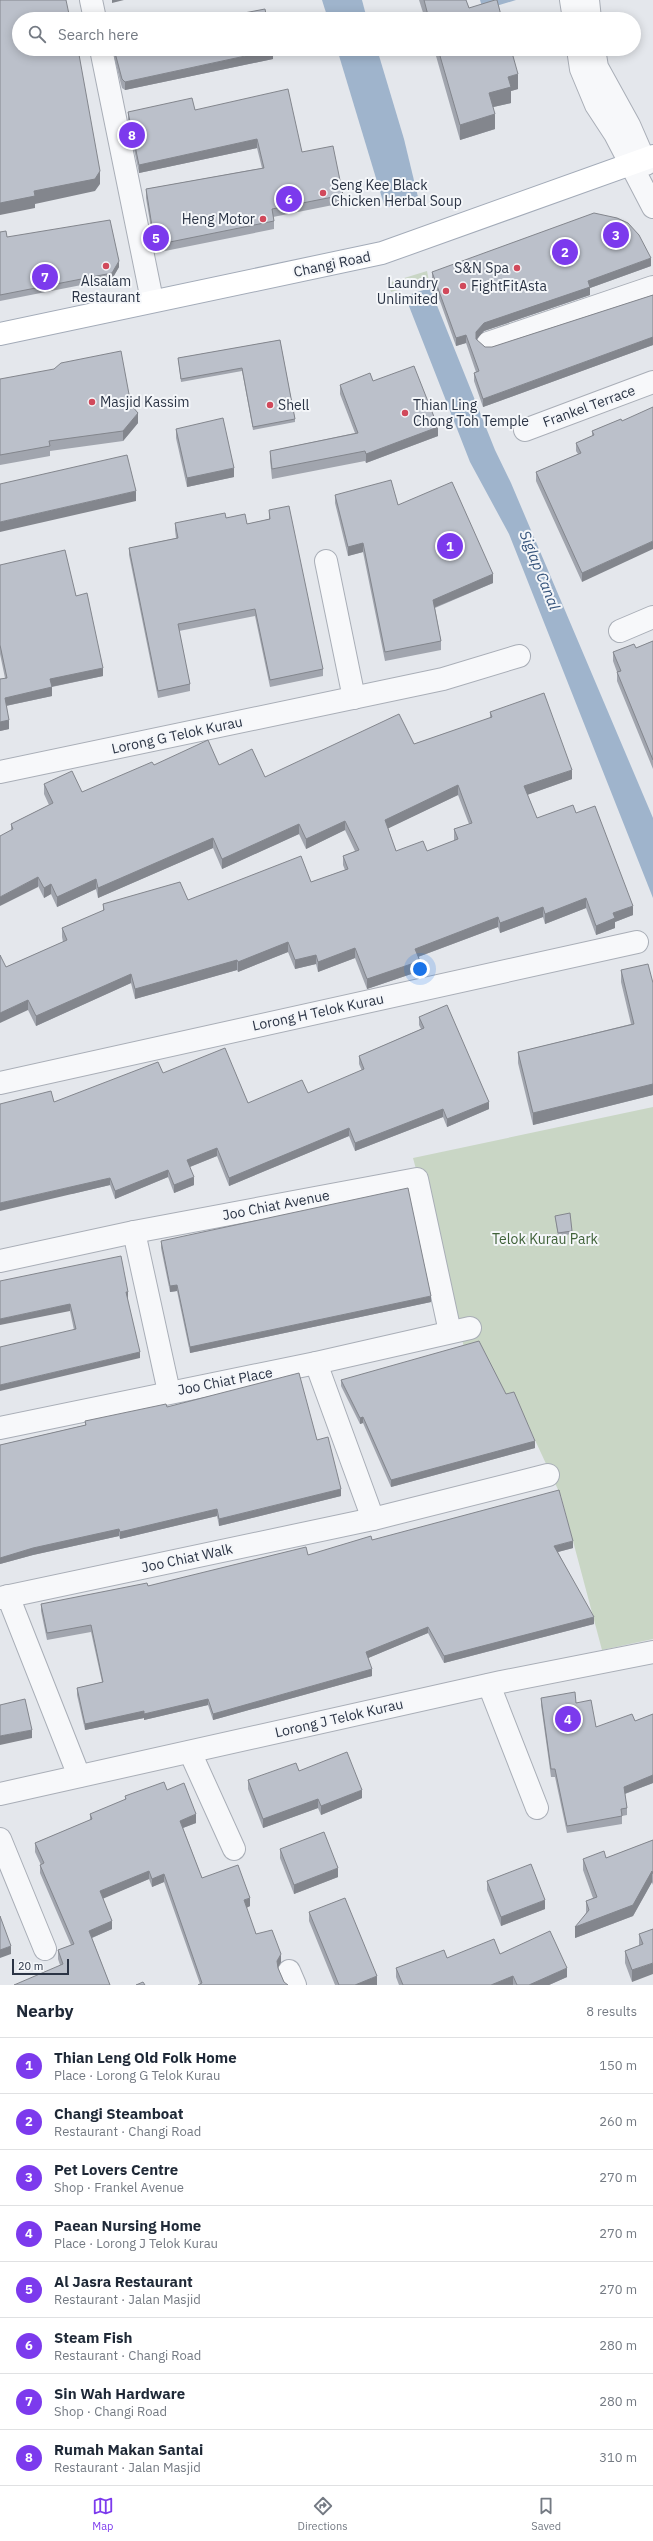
<!DOCTYPE html>
<meta charset="utf-8">
<style>
body{margin:0;font-family:"IBM Plex Sans",sans-serif;background:#f2f2f3;color:#1f2937}
.scale{position:absolute;left:12px;bottom:10px;width:57px;box-sizing:border-box;padding-left:4px;border:2px solid #2b3445;border-top:0;font-size:11px;line-height:14px;white-space:nowrap;color:#2b3445;-webkit-text-stroke:3px #f4f6f9;paint-order:stroke}
.you{position:absolute;left:420px;top:969px;width:14px;height:14px;margin:-10px;border:3px solid #fff;border-radius:50%;background:#1a73e8;box-shadow:0 0 0 6px #1a73e833}
.badge{display:grid;place-items:center;width:26px;height:26px;border-radius:50%;background:#7c3aed;color:#fff;font-size:13px;font-weight:700}
.pin{position:absolute;translate:-50% -50%;border:2px solid #fff;box-shadow:0 1px 4px #0006}
.list{margin:0;padding:0;list-style:none}
h2{display:flex;justify-content:space-between;align-items:center;height:52px;margin:0;padding:0 16px;font-size:17px}
h2 small{font-size:13px;font-weight:400;color:#747a83}
.list li{display:grid;grid-template-columns:26px 1fr auto;gap:12px;align-items:center;box-sizing:border-box;height:56px;padding:0 16px;border-top:1px solid #e0e1e3}
.list b{display:block;font-size:15px;white-space:nowrap}
.list p{margin:0;font-size:13px;white-space:nowrap;color:#747a83}
.list em{font-size:13px;font-style:normal;color:#747a83}
.icon{flex:none;width:22px;height:22px;fill:none;stroke:currentColor;stroke-width:2;stroke-linecap:round;stroke-linejoin:round}
.map{position:relative;flex:none;width:653px;height:1985px;overflow:hidden}
.search{position:absolute;background:#fff;box-shadow:0 2px 10px #0003;left:12px;right:12px;top:12px;height:44px;display:flex;align-items:center;gap:10px;box-sizing:border-box;padding:0 14px;border-radius:22px;color:#747a83;font-size:15px}
.sheet{height:500px;background:#fff}
nav{display:flex;justify-content:space-around;align-items:center;box-sizing:border-box;height:56px;border-top:1px solid #e0e1e3;background:#fff;font-size:11px;color:#747a83}
nav a{display:grid;justify-items:center;gap:2px}
nav .on{color:#7c3aed}
.map>svg:first-child{display:block}
.green{fill:#c9d6c5}
.water{fill:#9fb4cc}
.lines{fill:none;stroke-linecap:round;stroke-linejoin:round}
.minor-casing{stroke:#a9aeb7;stroke-width:24}
.major-casing{stroke:#a3abb8;stroke-width:24}
.minor{stroke:#f7f8fa;stroke-width:22}
.major{stroke:#fff;stroke-width:22}
.wall{fill:#a1a5ae;fill-rule:evenodd}
.shaded-wall{fill:#83868d}
.building{fill:#bbc0ca;stroke:#83868d;fill-rule:evenodd}
.poi-dot{fill:#d1495b;stroke:#f4f6f9;stroke-width:1.5}
.labels{text-anchor:middle;dominant-baseline:central;stroke-width:4;stroke-linejoin:round;paint-order:stroke}
.poi-label{font-size:14px;fill:#2b3445;stroke:#f4f6f9;text-anchor:start}
.street-label{font-size:14px;fill:#2b3445;stroke:#f4f6f9}
.park-label{font-size:14px;fill:#3f6138;stroke:#f4f6f9}
.water-label{font-size:15px;font-style:italic;fill:#34527a;stroke:#f4f6f9}
</style>
<div class="map">
<svg width="653" height="1985" viewBox="0 0 653 1985">
<rect width="100%" height="100%" fill="#e4e7ec"/>
<g class="green">
<polygon points="427,271 429,281 391,292 388,283"/>
<polygon points="653,1107 653,1639 602,1650 561,1496 515,1397 506,1399 464,1347 413,1158"/>
</g>
<g class="water">
<polygon points="322,0 362,0 367,19 328,19"/>
<polygon points="480,0 516,0 483,10"/>
<polygon points="337,49 377,49 404,139 418,197 385,208"/>
<polygon points="430,288 495,450 511,483 653,818 653,898 509,534 470,462 405,296"/>
</g>
<g class="lines">
<defs>
<g id="minor">
<polyline points="91,0 95,19"/>
<polyline points="571,0 574,19"/>
<polyline points="588,0 590,19"/>
<polyline points="101,49 152,300"/>
<polyline points="578,49 581,69 596,105 615,134 653,207"/>
<polyline points="594,49 597,67 629,125 646,164"/>
<polyline points="488,343 653,287"/>
<polyline points="525,430 653,382"/>
<polyline points="326,561 354,698"/>
<polyline points="620,631 653,617"/>
<polyline points="0,772 443,679 519,656"/>
<polyline points="0,1083 637,942"/>
<polyline points="134,1232 169,1392"/>
<polyline points="0,1261 134,1232 417,1179 450,1332"/>
<polyline points="316,1363 373,1519"/>
<polyline points="0,1428 316,1363 470,1328"/>
<polyline points="8,1596 79,1776"/>
<polyline points="0,1598 373,1519 548,1475"/>
<polyline points="489,1685 537,1808"/>
<polyline points="190,1752 234,1849"/>
<polyline points="0,1794 501,1682 653,1652"/>
<polyline points="0,1839 45,1949"/>
<polyline points="289,1971 295,1985"/>
</g>
<polyline id="major" points="0,334 382,253 653,156"/>
</defs>
<use href="#minor" class="minor-casing"/>
<use href="#major" class="major-casing"/>
<use href="#minor" class="minor"/>
<use href="#major" class="major"/>
</g>
<g class="wall">
<polygon points="419,0 466,0 469,8 502,19 425,19"/>
<polygon points="112,49 273,49 273,59 125,90 122,88"/>
<polygon points="434,49 511,49 518,89 511,91 511,103 493,107 495,129 460,140"/>
<polygon points="195,110 302,152 343,195 343,203 273,217 274,221 274,229 155,253 146,198 146,189 262,168 257,148 139,173 128,121 128,112"/>
<polygon points="0,232 7,237 119,267 112,279 0,301"/>
<polygon points="651,266 590,288 590,295 484,331 476,340 485,347 492,347 653,295 653,345 483,407 474,381 474,373 476,372 466,343 456,346 432,279 432,272"/>
<polygon points="280,340 295,419 295,422 253,430 242,371 181,382 178,358"/>
<polygon points="0,379 131,405 138,423 123,441 50,451 50,456 0,465"/>
<polygon points="373,381 438,436 366,463 365,461 272,479 270,460 270,451 355,433 340,394 340,385"/>
<polygon points="621,419 582,582 536,481 536,472 578,454 576,451 576,443 592,436 592,431"/>
<polygon points="176,429 234,477 187,487 176,438"/>
<polygon points="335,495 398,505 493,583 435,608 441,641 441,650 385,661 363,552 348,556 335,503"/>
<polygon points="269,510 323,669 323,676 270,687 255,616 179,631 190,684 190,691 158,698 129,555 129,548 176,538 175,530 175,523 226,518 247,524 269,519"/>
<polygon points="0,565 76,596 103,676 52,687 52,696 6,706 9,729 0,731 5,678 0,654"/>
<polygon points="653,641 653,769 617,681 617,672 613,661 613,652 636,648"/>
<path d="M 490,712 L 572,779 L 527,795 L 537,818 L 576,813 L 633,915 L 615,922 L 615,928 L 596,935 L 586,908 L 545,924 L 543,917 L 500,933 L 498,927 L 418,957 L 420,971 L 367,989 L 355,958 L 318,972 L 316,964 L 295,969 L 288,952 L 238,972 L 237,970 L 135,999 L 131,983 L 36,1026 L 28,1010 L 6,967 L 63,942 L 62,937 L 62,928 L 103,911 L 103,904 L 188,900 L 311,882 L 345,870 L 343,865 L 343,856 L 355,851 L 345,830 L 306,849 L 299,834 L 222,869 L 213,848 L 98,898 L 96,889 L 57,907 L 51,894 L 44,898 L 11,831 L 11,824 L 49,805 L 44,794 L 44,784 L 82,792 L 154,765 L 219,765 L 265,777 L 414,744 L 490,718 ZM 458,795 L 469,824 L 454,829 L 454,841 L 427,851 L 396,851 L 388,828 Z"/>
<polygon points="621,970 653,983 653,1095 533,1125 518,1063 518,1052 631,1024 621,982"/>
<polygon points="419,1017 489,1109 447,1127 443,1117 355,1151 349,1136 229,1186 217,1156 190,1167 194,1185 174,1193 168,1177 115,1199 110,1185 72,1194 54,1102 163,1073 248,1103 308,1093 362,1071 359,1064 359,1056 421,1029 419,1025"/>
<polygon points="555,1216 572,1231 572,1234 558,1236"/>
<polygon points="161,1241 431,1302 190,1353 177,1291 170,1292 161,1248"/>
<polygon points="0,1281 128,1298 127,1298 140,1358 74,1330 70,1311"/>
<polygon points="341,1380 506,1394 535,1448 391,1487 363,1423 360,1424 341,1386"/>
<polygon points="167,1407 317,1440 341,1496 219,1526 217,1516 120,1539 119,1536 33,1555 0,1564 0,1445 85,1425 85,1421"/>
<polygon points="372,1540 573,1548 558,1552 594,1624 444,1663 428,1633 368,1658 372,1676 213,1720 208,1705 144,1720 144,1718 85,1730 77,1695 77,1688 102,1682 91,1632 47,1640 41,1611 41,1604 148,1586 308,1555"/>
<polygon points="541,1698 576,1703 596,1727 635,1721 653,1714 653,1783 625,1794 627,1808 627,1815 622,1816 622,1824 567,1833 555,1777 551,1777 541,1705"/>
<polygon points="299,1771 362,1798 321,1815 318,1808 263,1828 248,1789 248,1780"/>
<polygon points="167,1790 196,1823 183,1828 202,1878 250,1906 246,1908 256,1934 281,1962 278,1968 284,1982 200,1984 164,1882 152,1887 149,1879 103,1898 112,1929 92,1938 110,1985 60,1965 58,1959 58,1950 71,1945 40,1873 40,1865 41,1865 35,1852 35,1843 90,1820 90,1814 125,1800 125,1796"/>
<polygon points="653,1840 653,1885 652,1882 633,1916 575,1938 586,1913 586,1901 593,1898 583,1870 583,1859 606,1858"/>
<polygon points="280,1849 338,1877 294,1894 280,1858"/>
<polygon points="487,1881 545,1909 501,1926 487,1890"/>
<polygon points="309,1912 377,1985 335,1985 309,1921"/>
<polygon points="653,1929 632,1982 625,1963 625,1951 639,1946 639,1934"/>
<polygon points="500,1954 567,1977 549,1985 399,1985 396,1977 396,1968 447,1958"/>
</g>
<g class="shaded-wall">
<polygon points="112,0 124,0 112,3"/>
<polygon points="273,50 273,59 125,90 125,82"/>
<polygon points="518,74 518,89 511,91 511,103 489,108 489,93 508,77"/>
<polygon points="495,114 495,129 460,140 460,125"/>
<polygon points="257,139 257,148 139,173 139,165"/>
<polygon points="100,171 100,184 95,191 35,204 35,208 0,215 0,203 34,191"/>
<polygon points="651,258 651,266 590,288 590,295 484,331 476,340 476,332 484,323 588,281"/>
<polygon points="119,261 119,267 112,279 112,273"/>
<polygon points="466,335 466,343 456,346 456,338"/>
<polygon points="653,337 653,345 483,407 483,399"/>
<polygon points="138,413 138,423 123,441 123,431"/>
<polygon points="438,427 438,436 366,463 366,454"/>
<polygon points="234,468 234,477 187,487 187,478"/>
<polygon points="136,491 136,501 0,532 0,522"/>
<polygon points="653,541 653,549 582,582 582,573"/>
<polygon points="363,543 363,552 348,556 348,547"/>
<polygon points="493,574 493,583 433,608 433,600"/>
<polygon points="103,668 103,676 50,687 50,679"/>
<polygon points="52,687 52,696 5,706 5,698"/>
<polygon points="9,720 9,729 0,731 0,722"/>
<polygon points="572,770 572,779 524,796 524,786"/>
<polygon points="458,785 458,795 385,830 385,820"/>
<polygon points="345,821 345,830 306,849 306,839"/>
<polygon points="299,824 299,834 222,869 222,859"/>
<polygon points="213,838 213,848 98,898 98,888"/>
<polygon points="38,877 38,887 0,906 0,897"/>
<polygon points="96,879 96,889 57,907 57,897"/>
<polygon points="51,884 51,894 44,898 44,888"/>
<polygon points="586,898 586,908 545,924 545,914"/>
<polygon points="633,906 633,915 615,922 615,928 596,935 596,926 613,913"/>
<polygon points="543,907 543,917 500,933 500,923"/>
<polygon points="498,917 498,927 415,958 415,949"/>
<polygon points="288,942 288,952 238,972 238,962"/>
<polygon points="355,948 355,958 318,972 318,962"/>
<polygon points="316,955 316,964 295,969 295,960"/>
<polygon points="237,960 237,970 135,999 135,989"/>
<polygon points="420,961 420,971 367,989 367,979"/>
<polygon points="131,974 131,983 36,1026 36,1016"/>
<polygon points="28,1000 28,1010 0,1023 0,1013"/>
<polygon points="653,1084 653,1095 533,1125 533,1113"/>
<polygon points="489,1102 489,1109 447,1127 447,1119"/>
<polygon points="443,1109 443,1117 355,1151 355,1143"/>
<polygon points="349,1128 349,1136 229,1186 229,1178"/>
<polygon points="217,1148 217,1156 187,1168 187,1160"/>
<polygon points="168,1170 168,1177 115,1199 115,1191"/>
<polygon points="194,1177 194,1185 174,1193 174,1185"/>
<polygon points="110,1178 110,1185 0,1211 0,1203"/>
<polygon points="177,1285 177,1291 170,1292 170,1286"/>
<polygon points="126,1292 128,1292 128,1298 126,1299"/>
<polygon points="431,1296 431,1302 190,1353 190,1347"/>
<polygon points="70,1304 70,1311 0,1325 0,1319"/>
<polygon points="140,1352 140,1358 0,1391 0,1385"/>
<polygon points="363,1417 363,1423 360,1424 360,1418"/>
<polygon points="535,1441 535,1448 391,1487 391,1480"/>
<polygon points="341,1489 341,1496 219,1526 219,1519"/>
<polygon points="217,1509 217,1516 120,1539 120,1532"/>
<polygon points="119,1529 119,1536 33,1555 0,1564 0,1558 33,1548"/>
<polygon points="573,1541 573,1548 554,1553 554,1546"/>
<polygon points="594,1617 594,1624 444,1663 444,1656"/>
<polygon points="428,1627 428,1633 366,1659 366,1652"/>
<polygon points="372,1669 372,1676 213,1720 213,1714"/>
<polygon points="208,1699 208,1705 144,1720 144,1714"/>
<polygon points="144,1711 144,1718 85,1730 85,1724"/>
<polygon points="32,1730 32,1738 0,1745 0,1736"/>
<polygon points="653,1775 653,1783 624,1794 624,1787"/>
<polygon points="362,1790 362,1798 321,1815 321,1806"/>
<polygon points="318,1799 318,1808 263,1828 263,1819"/>
<polygon points="196,1814 196,1823 180,1829 180,1821"/>
<polygon points="338,1868 338,1877 294,1894 294,1885"/>
<polygon points="149,1871 149,1879 100,1900 100,1891"/>
<polygon points="652,1871 652,1882 633,1916 575,1938 575,1927"/>
<polygon points="164,1874 164,1882 152,1887 152,1879"/>
<polygon points="250,1898 250,1906 244,1909 244,1900"/>
<polygon points="545,1900 545,1909 501,1926 501,1917"/>
<polygon points="112,1921 112,1929 89,1939 89,1931"/>
<polygon points="11,1946 11,1954 0,1958 0,1950"/>
<polygon points="281,1954 281,1962 277,1969 277,1961"/>
<polygon points="653,1963 653,1974 632,1982 632,1970"/>
<polygon points="567,1968 567,1977 549,1985 529,1985"/>
<polygon points="377,1976 377,1985 355,1985"/>
<polygon points="513,1976 513,1985 491,1985"/>
</g>
<g class="building">
<polygon points="0,0 66,0 70,19 19,19 19,49 78,49 100,171 95,179 34,191 35,196 0,203"/>
<polygon points="424,0 466,0 469,8 495,0 497,0 502,19 429,19"/>
<polygon points="265,9 267,19 213,19"/>
<polygon points="114,49 273,49 273,50 125,82 122,79"/>
<polygon points="438,49 511,49 518,74 508,77 511,87 489,93 495,114 460,125"/>
<polygon points="288,89 302,152 333,146 343,195 272,209 274,221 155,245 146,189 264,168 257,139 139,165 128,112 192,98 195,110"/>
<polygon points="594,213 617,218 628,223 639,235 651,258 588,281 590,287 484,323 476,332 476,339 485,347 492,347 653,295 653,337 483,399 474,373 479,371 466,335 456,338 432,272"/>
<polygon points="110,220 119,261 112,273 0,295 0,232 6,231 7,237"/>
<polygon points="280,340 295,419 253,427 242,368 181,379 178,358"/>
<polygon points="121,351 131,405 138,413 123,431 49,441 50,446 0,455 0,379 54,369 61,363"/>
<polygon points="414,366 438,427 366,454 365,451 272,469 270,451 358,433 340,385 370,373 373,381"/>
<polygon points="653,407 653,541 582,573 536,472 581,453 576,443 594,435 592,431 621,419 622,421"/>
<polygon points="223,418 234,468 187,478 176,429"/>
<polygon points="127,455 136,491 0,522 0,484"/>
<polygon points="391,480 398,505 452,482 493,574 433,600 441,641 385,652 363,543 348,547 335,495"/>
<polygon points="289,506 323,669 270,680 255,609 178,624 190,684 158,691 129,548 178,538 175,523 225,513 226,518 245,514 247,524 270,519 269,510"/>
<polygon points="65,550 76,596 87,593 103,668 50,679 52,687 5,698 9,720 0,722 0,679 7,678 0,645 0,565"/>
<polygon points="653,641 653,760 617,672 621,671 613,652 634,644 636,648"/>
<path d="M 544,693 L 572,770 L 524,786 L 537,818 L 573,805 L 576,813 L 595,806 L 633,906 L 613,913 L 615,918 L 596,926 L 586,898 L 545,914 L 543,907 L 500,923 L 498,917 L 415,949 L 420,961 L 367,979 L 355,948 L 318,962 L 316,955 L 295,960 L 288,942 L 238,962 L 237,960 L 135,989 L 131,974 L 36,1016 L 28,1000 L 0,1013 L 0,955 L 6,967 L 67,940 L 62,928 L 104,910 L 103,904 L 180,882 L 188,900 L 301,856 L 311,882 L 348,869 L 343,856 L 359,850 L 345,821 L 306,839 L 299,824 L 222,859 L 213,838 L 98,888 L 96,879 L 57,897 L 51,884 L 44,888 L 38,877 L 0,897 L 0,836 L 13,829 L 11,824 L 53,803 L 44,784 L 72,771 L 82,792 L 152,762 L 154,765 L 208,740 L 219,765 L 252,749 L 265,777 L 399,714 L 414,744 L 492,717 L 490,712 ZM 458,785 L 472,823 L 454,829 L 458,839 L 427,851 L 423,841 L 396,851 L 385,820 Z"/>
<polygon points="648,964 653,983 653,1084 533,1113 518,1052 634,1024 621,970"/>
<polygon points="447,1005 489,1102 447,1119 443,1109 355,1143 349,1128 229,1178 217,1148 187,1160 194,1177 174,1185 168,1170 115,1191 110,1178 0,1203 0,1104 51,1091 54,1102 158,1062 163,1073 225,1048 248,1103 302,1080 308,1093 364,1069 359,1056 424,1028 419,1017"/>
<polygon points="408,1188 431,1296 190,1347 177,1285 170,1286 161,1241"/>
<polygon points="570,1213 572,1231 558,1233 555,1216"/>
<polygon points="121,1256 128,1292 126,1292 140,1352 0,1385 0,1347 76,1329 70,1304 0,1319 0,1281"/>
<polygon points="479,1341 506,1394 514,1392 535,1441 391,1480 363,1417 360,1418 341,1380"/>
<polygon points="299,1373 317,1440 328,1437 341,1489 219,1519 217,1509 120,1532 119,1529 33,1548 0,1558 0,1445 86,1425 85,1421 166,1404 167,1407"/>
<polygon points="559,1490 573,1541 554,1546 594,1617 444,1656 428,1627 366,1652 372,1669 213,1714 208,1699 144,1714 144,1711 85,1724 77,1688 103,1682 91,1625 47,1633 41,1604 147,1583 148,1586 306,1547 308,1555 371,1536 372,1540"/>
<polygon points="575,1692 576,1703 591,1700 596,1727 632,1714 635,1721 653,1714 653,1775 624,1787 627,1808 621,1809 622,1816 567,1826 555,1769 551,1769 541,1698"/>
<polygon points="25,1699 32,1730 0,1736 0,1705"/>
<polygon points="347,1752 362,1790 321,1806 318,1799 263,1819 248,1780 296,1763 299,1771"/>
<polygon points="164,1782 167,1790 184,1783 196,1814 180,1821 202,1878 238,1865 250,1898 244,1900 256,1934 272,1930 281,1954 277,1961 278,1968 284,1982 288,1985 198,1985 202,1983 164,1874 152,1879 149,1871 100,1891 112,1921 89,1931 110,1985 14,1985 63,1964 58,1950 74,1944 40,1865 44,1863 35,1843 92,1819 90,1814 126,1799 125,1796"/>
<polygon points="324,1832 338,1868 294,1885 280,1849"/>
<polygon points="653,1840 653,1874 652,1871 633,1905 575,1927 589,1910 586,1901 597,1897 583,1859 604,1851 606,1858"/>
<polygon points="531,1864 545,1900 501,1917 487,1881"/>
<polygon points="345,1898 377,1976 355,1985 339,1985 309,1912"/>
<polygon points="0,1916 11,1946 0,1950"/>
<polygon points="653,1929 653,1963 632,1970 625,1951 643,1944 639,1934"/>
<polygon points="550,1931 567,1968 529,1985 517,1985 513,1976 491,1985 403,1985 396,1968 444,1950 447,1958 494,1939 500,1954"/>
<polygon points="143,1982 145,1985 136,1985"/>
</g>
<g class="poi-dot">
<circle cx="323" cy="193" r="4"/>
<circle cx="263" cy="219" r="4"/>
<circle cx="106" cy="266" r="4"/>
<circle cx="517" cy="268" r="4"/>
<circle cx="463" cy="286" r="4"/>
<circle cx="446" cy="291" r="4"/>
<circle cx="92" cy="402" r="4"/>
<circle cx="270" cy="405" r="4"/>
<circle cx="405" cy="413" r="4"/>
</g>
<g class="labels">
<g class="poi-label">
<text x="331" y="185">Seng Kee Black<tspan x="331" dy="16">Chicken Herbal Soup</tspan></text>
<text x="255" y="219" text-anchor="end">Heng Motor</text>
<text x="509" y="268" text-anchor="end">S&amp;N Spa</text>
<text x="106" y="281" text-anchor="middle">Alsalam<tspan x="106" dy="16">Restaurant</tspan></text>
<text x="438" y="283" text-anchor="end">Laundry<tspan x="438" dy="16">Unlimited</tspan></text>
<text x="471" y="286">FightFitAsta</text>
<text x="100" y="402">Masjid Kassim</text>
<text x="278" y="405">Shell</text>
<text x="413" y="405">Thian Ling<tspan x="413" dy="16">Chong Toh Temple</tspan></text>
</g>
<g class="street-label">
<text transform="translate(332 264) rotate(-12)">Changi Road</text>
<text transform="translate(589 406) rotate(-20)">Frankel Terrace</text>
<text transform="translate(177 735) rotate(-12)">Lorong G Telok Kurau</text>
<text transform="translate(318 1012) rotate(-12)">Lorong H Telok Kurau</text>
<text transform="translate(276 1205) rotate(-11)">Joo Chiat Avenue</text>
<text transform="translate(225 1381) rotate(-11)">Joo Chiat Place</text>
<text transform="translate(187 1558) rotate(-12)">Joo Chiat Walk</text>
<text transform="translate(339 1718) rotate(-13)">Lorong J Telok Kurau</text>
</g>
<g class="park-label">
<text x="545" y="1239">Telok Kurau Park</text>
</g>
<g class="water-label">
<text transform="translate(540 570) rotate(68)">Siglap Canal</text>
</g>
</g>
</svg>
<div class="scale">20 m</div>
<div class="you"></div>
<div class="pin badge" style="left:450px;top:546px">1</div>
<div class="pin badge" style="left:565px;top:252px">2</div>
<div class="pin badge" style="left:616px;top:235px">3</div>
<div class="pin badge" style="left:568px;top:1719px">4</div>
<div class="pin badge" style="left:156px;top:238px">5</div>
<div class="pin badge" style="left:289px;top:199px">6</div>
<div class="pin badge" style="left:45px;top:277px">7</div>
<div class="pin badge" style="left:132px;top:135px">8</div>
<div class="search"><svg class="icon" aria-label="search" viewBox="0 0 24 24"><circle cx="10" cy="10" r="6"/><path d="M15 15l6 6"/></svg>Search here</div>
</div>
<section class="sheet">
<h2>Nearby<small>8 results</small></h2>
<ul class="list">
<li><span class="badge">1</span><div><b>Thian Leng Old Folk Home</b><p>Place · Lorong G Telok Kurau</p></div><em>150 m</em></li>
<li><span class="badge">2</span><div><b>Changi Steamboat</b><p>Restaurant · Changi Road</p></div><em>260 m</em></li>
<li><span class="badge">3</span><div><b>Pet Lovers Centre</b><p>Shop · Frankel Avenue</p></div><em>270 m</em></li>
<li><span class="badge">4</span><div><b>Paean Nursing Home</b><p>Place · Lorong J Telok Kurau</p></div><em>270 m</em></li>
<li><span class="badge">5</span><div><b>Al Jasra Restaurant</b><p>Restaurant · Jalan Masjid</p></div><em>270 m</em></li>
<li><span class="badge">6</span><div><b>Steam Fish</b><p>Restaurant · Changi Road</p></div><em>280 m</em></li>
<li><span class="badge">7</span><div><b>Sin Wah Hardware</b><p>Shop · Changi Road</p></div><em>280 m</em></li>
<li><span class="badge">8</span><div><b>Rumah Makan Santai</b><p>Restaurant · Jalan Masjid</p></div><em>310 m</em></li>
</ul>
</section>
<nav>
<a class="on"><svg class="icon" aria-label="map" viewBox="0 0 24 24"><path d="M3 6l6-2 6 2 6-2v14l-6 2-6-2-6 2zM9 4v14M15 6v14"/></svg>Map</a>
<a><svg class="icon" aria-label="directions" viewBox="0 0 24 24"><path d="M12 3l9 9-9 9-9-9zM9 14v-3h6M13 9l2 2-2 2"/></svg>Directions</a>
<a><svg class="icon" aria-label="saved" viewBox="0 0 24 24"><path d="M7 4h10v16l-5-4-5 4z"/></svg>Saved</a>
</nav>
